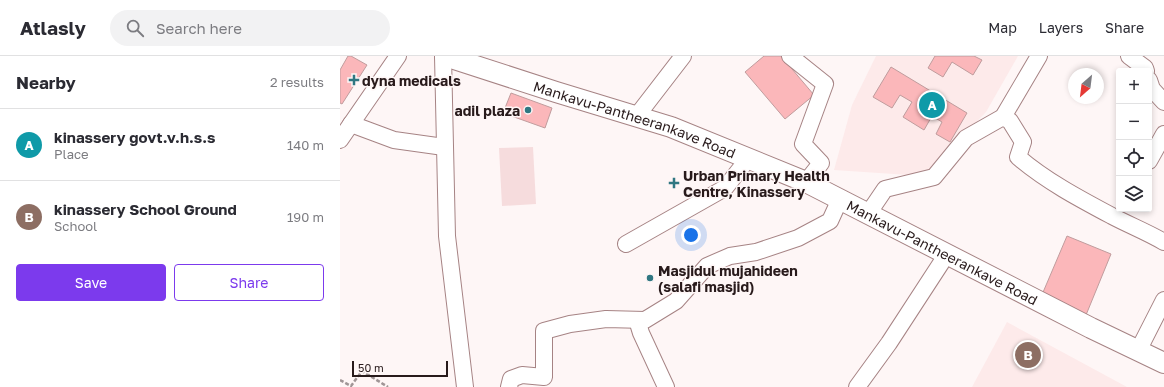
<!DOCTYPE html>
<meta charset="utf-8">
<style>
body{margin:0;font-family:"Golos Text",sans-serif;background:#f2f2f3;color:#2b2b33}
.controls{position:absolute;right:12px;top:12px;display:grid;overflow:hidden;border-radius:4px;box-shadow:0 2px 6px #0003}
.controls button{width:36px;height:36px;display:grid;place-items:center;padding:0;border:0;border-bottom:1px solid #e1e1e2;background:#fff;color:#2b2b33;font:20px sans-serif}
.compass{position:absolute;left:728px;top:12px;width:36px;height:36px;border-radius:50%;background:#fff;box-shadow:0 2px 6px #0003;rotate:208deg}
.scale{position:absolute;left:12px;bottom:10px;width:96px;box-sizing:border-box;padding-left:4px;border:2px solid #281a1b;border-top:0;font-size:11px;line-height:14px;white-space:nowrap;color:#281a1b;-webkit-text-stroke:3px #fef6f6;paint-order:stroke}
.you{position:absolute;left:351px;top:179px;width:14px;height:14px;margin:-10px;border:3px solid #fff;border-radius:50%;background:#1a73e8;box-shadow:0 0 0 6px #1a73e833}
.badge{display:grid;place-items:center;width:26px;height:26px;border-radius:50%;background:#7c3aed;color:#fff;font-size:13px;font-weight:700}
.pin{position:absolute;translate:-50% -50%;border:2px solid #fff;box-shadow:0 1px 4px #0006}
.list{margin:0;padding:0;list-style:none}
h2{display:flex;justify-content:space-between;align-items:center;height:52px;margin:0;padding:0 16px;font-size:17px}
h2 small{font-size:13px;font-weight:400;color:#7c7c81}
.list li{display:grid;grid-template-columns:26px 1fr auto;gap:12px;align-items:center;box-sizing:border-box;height:72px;padding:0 16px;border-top:1px solid #e1e1e2}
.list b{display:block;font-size:15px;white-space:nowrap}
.list p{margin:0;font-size:13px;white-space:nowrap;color:#7c7c81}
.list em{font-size:13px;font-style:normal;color:#7c7c81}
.actions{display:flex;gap:8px;padding:12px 16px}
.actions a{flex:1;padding:9px 0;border:1px solid #7c3aed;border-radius:4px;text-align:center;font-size:14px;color:#7c3aed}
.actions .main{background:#7c3aed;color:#fff}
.icon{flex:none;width:22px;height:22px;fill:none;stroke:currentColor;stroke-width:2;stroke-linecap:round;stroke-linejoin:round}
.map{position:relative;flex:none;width:824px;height:331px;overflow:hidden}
header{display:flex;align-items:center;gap:24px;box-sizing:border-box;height:56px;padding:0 20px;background:#fff;border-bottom:1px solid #e1e1e2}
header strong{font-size:19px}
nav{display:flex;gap:22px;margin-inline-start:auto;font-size:14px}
.search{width:280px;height:36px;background:#f2f2f3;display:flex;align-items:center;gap:10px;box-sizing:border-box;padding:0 14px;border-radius:22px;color:#7c7c81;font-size:15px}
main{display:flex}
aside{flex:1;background:#fff}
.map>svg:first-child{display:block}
.built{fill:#fdeaea}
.green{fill:#f6dcdd}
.building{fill:#fbb7ba;stroke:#c09c9d}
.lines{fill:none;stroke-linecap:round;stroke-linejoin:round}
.minor-casing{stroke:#a68384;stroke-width:18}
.major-casing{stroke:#a68384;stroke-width:22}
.path{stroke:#a09596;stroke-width:2.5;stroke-dasharray:4 2;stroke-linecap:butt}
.minor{stroke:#fff;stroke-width:16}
.major{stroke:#fff;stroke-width:20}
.poi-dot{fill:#307782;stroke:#fef6f6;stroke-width:1.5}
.labels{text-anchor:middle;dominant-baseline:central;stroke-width:3;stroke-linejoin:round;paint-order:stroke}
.poi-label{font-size:14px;font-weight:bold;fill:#281a1b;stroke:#fef6f6;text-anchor:start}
.street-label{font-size:14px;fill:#281a1b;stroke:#fef6f6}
</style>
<header>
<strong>Atlasly</strong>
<div class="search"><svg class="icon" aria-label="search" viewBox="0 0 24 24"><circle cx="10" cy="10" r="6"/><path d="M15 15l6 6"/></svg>Search here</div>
<nav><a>Map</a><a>Layers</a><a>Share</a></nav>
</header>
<main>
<aside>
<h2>Nearby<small>2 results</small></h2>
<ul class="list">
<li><span class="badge" style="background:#0f9aa8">A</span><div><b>kinassery govt.v.h.s.s</b><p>Place</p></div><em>140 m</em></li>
<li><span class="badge" style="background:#8d6e63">B</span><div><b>kinassery School Ground</b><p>School</p></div><em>190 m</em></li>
</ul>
<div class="actions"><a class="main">Save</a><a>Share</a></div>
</aside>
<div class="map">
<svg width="824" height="331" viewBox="0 0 824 331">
<rect width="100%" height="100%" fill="#fef6f6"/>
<g class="built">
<polygon points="536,0 678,0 646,56 584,120 494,114 512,49"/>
<polygon points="667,266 787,331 632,331"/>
</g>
<polygon class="green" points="193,91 196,148 162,150 159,92"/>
<g class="building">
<polygon points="8,0 11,0 27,9 2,48 0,47 0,14"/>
<polygon points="424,0 441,0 474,39 445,63 405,16"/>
<polygon points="595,0 634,0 642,4 633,19 612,6 603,21 588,12"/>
<polygon points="551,11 627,57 610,86 596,78 602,66 592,60 584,74 563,61 572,46 560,39 552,52 533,41"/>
<polygon points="171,37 212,52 205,72 163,57"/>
<polygon points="727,180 771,198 746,259 701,241"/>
</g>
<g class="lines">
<defs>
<g id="minor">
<polyline points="103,0 107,180 125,331"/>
<polyline points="450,0 485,28 463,88 481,107 466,126"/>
<polyline points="789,0 805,12 806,15"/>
<polyline points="809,24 812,33 824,46"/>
<polyline points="296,61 343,0"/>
<path d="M 663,61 L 670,65 L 683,86 L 678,101 C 706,125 740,143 772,160 C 789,169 807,176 824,186"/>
<polyline points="11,68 54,84 104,91"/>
<polyline points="0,84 58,0"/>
<polyline points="809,105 824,78"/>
<polyline points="528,158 545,133 594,121 626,82 663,61 699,0"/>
<polyline points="286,188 385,132 408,103"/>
<polyline points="297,264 301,277 326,331"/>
<polyline points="798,295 824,244"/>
<polyline points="169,331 171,323 182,319 204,321 204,275 230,268 266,263 305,264 336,245 367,210 390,200 416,196 458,182 490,165 500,143"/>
<polyline points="517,331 549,287 607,198"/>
</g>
<g id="major">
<path id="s1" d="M 105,0 L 216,36 L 331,71 L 466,126 L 751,272 L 824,307"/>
</g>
</defs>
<use href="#minor" class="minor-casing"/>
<use href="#major" class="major-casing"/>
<polyline class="path" points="0,324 11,330 22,315 48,331"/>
<use href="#minor" class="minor"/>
<use href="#major" class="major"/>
</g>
<g class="poi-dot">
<path d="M12 18h4v4h4v4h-4v4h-4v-4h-4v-4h4z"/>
<circle cx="188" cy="54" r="4"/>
<path d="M332 121h4v4h4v4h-4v4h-4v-4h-4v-4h4z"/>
<circle cx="310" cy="222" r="4"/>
</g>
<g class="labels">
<g class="poi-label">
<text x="22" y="24">dyna medicals</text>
<text x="180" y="54" text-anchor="end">adil plaza</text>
<text x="343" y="119">Urban Primary Health<tspan x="343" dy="16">Centre, Kinassery</tspan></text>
<text x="318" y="214">Masjidul mujahideen<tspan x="318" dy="16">(salafi masjid)</tspan></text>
</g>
<g class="street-label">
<text stroke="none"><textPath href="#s1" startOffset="200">Mankavu-Pantheerankave Road</textPath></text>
<text stroke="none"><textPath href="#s1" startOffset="536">Mankavu-Pantheerankave Road</textPath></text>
</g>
</g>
</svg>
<div class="controls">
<button>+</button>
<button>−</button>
<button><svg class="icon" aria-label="locate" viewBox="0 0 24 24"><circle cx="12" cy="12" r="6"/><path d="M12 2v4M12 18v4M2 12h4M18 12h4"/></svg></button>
<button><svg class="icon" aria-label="layers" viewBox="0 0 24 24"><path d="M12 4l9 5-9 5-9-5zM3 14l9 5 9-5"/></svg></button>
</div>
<svg class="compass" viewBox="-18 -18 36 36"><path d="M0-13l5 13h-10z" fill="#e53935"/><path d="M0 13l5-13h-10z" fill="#7c7c81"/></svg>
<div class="scale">50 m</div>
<div class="you"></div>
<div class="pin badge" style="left:592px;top:49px;background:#0f9aa8">A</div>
<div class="pin badge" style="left:688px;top:299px;background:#8d6e63">B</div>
</div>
</main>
